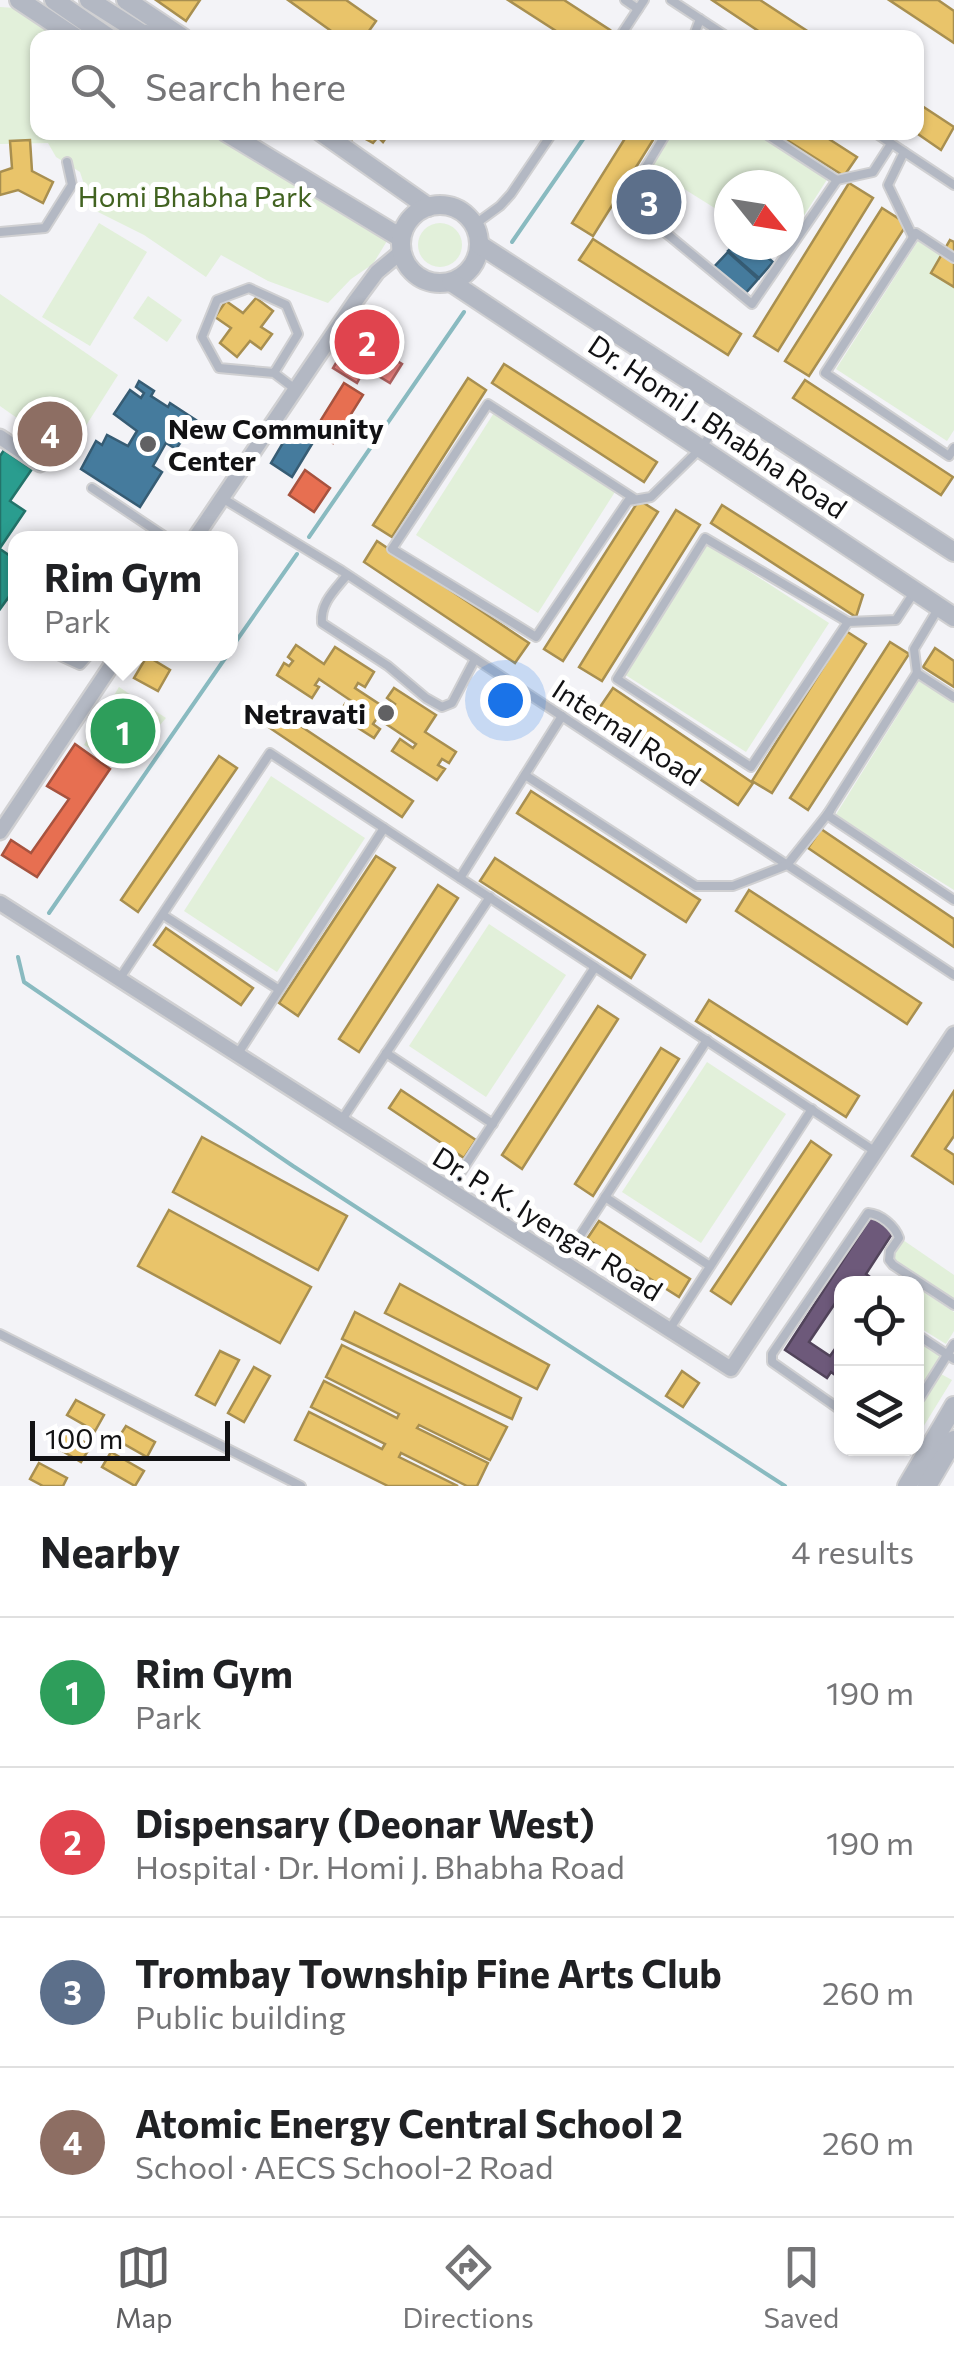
<!DOCTYPE html>
<meta charset="utf-8">
<style>
body{margin:0;font-family:Commissioner,sans-serif;background:#f6f6f6;color:#202124}
.controls{position:absolute;right:30px;bottom:30px;display:grid;overflow:hidden;border-radius:20px;box-shadow:0 2px 8px #0004}
.controls button{width:90px;height:90px;display:grid;place-items:center;padding:0;border:0;border-bottom:2px solid #e0e0e0;background:#fff;color:#202124;font:50px sans-serif}
.compass{position:absolute;left:714px;top:170px;width:90px;height:90px;border-radius:50%;background:#fff;box-shadow:0 2px 8px #0004;rotate:120deg}
.scale{position:absolute;left:30px;bottom:25px;width:200px;box-sizing:border-box;padding-left:10px;border:5px solid #121214;border-top:0;font-size:28px;line-height:35px;white-space:nowrap;color:#121214;-webkit-text-stroke:8px #fff;paint-order:stroke}
.you{position:absolute;left:505px;top:700px;width:35px;height:35px;margin:-25px;border:8px solid #fff;border-radius:50%;background:#1a73e8;box-shadow:0 0 0 15px #1a73e833}
.badge{display:grid;place-items:center;width:65px;height:65px;border-radius:50%;background:#616163;color:#fff;font-size:32px;font-weight:700}
.pin{position:absolute;translate:-50% -50%;border:5px solid #fff;box-shadow:0 2px 10px #0006}
.popup{position:absolute;left:8px;top:531px;width:230px;height:130px;box-sizing:border-box;display:grid;place-content:center;border-radius:20px;background:#fff;filter:drop-shadow(0 2px 8px #0005);font-size:32px;white-space:nowrap;color:#757577}
.popup b{font-size:38px;color:#202124}
.popup::after{content:'';position:absolute;left:50%;top:100%;margin-left:-20px;border:20px solid transparent;border-top-color:#fff}
.list{margin:0;padding:0;list-style:none}
h2{display:flex;justify-content:space-between;align-items:center;height:130px;margin:0;padding:0 40px;font-size:42px}
h2 small{font-size:32px;font-weight:400;color:#757577}
.list li{display:grid;grid-template-columns:65px 1fr auto;gap:30px;align-items:center;box-sizing:border-box;height:150px;padding:0 40px;border-top:2px solid #e0e0e0}
.list b{display:block;font-size:38px;white-space:nowrap}
.list p{margin:0;font-size:32px;white-space:nowrap;color:#757577}
.list em{font-size:32px;font-style:normal;color:#757577}
.icon{flex:none;width:55px;height:55px;fill:none;stroke:currentColor;stroke-width:2;stroke-linecap:round;stroke-linejoin:round}
.map{position:relative;flex:none;width:954px;height:1486px;overflow:hidden}
.search{position:absolute;background:#fff;box-shadow:0 2px 8px #0004;left:30px;right:30px;top:30px;height:110px;display:flex;align-items:center;gap:25px;box-sizing:border-box;padding:0 35px;border-radius:20px;color:#757577;font-size:38px}
.sheet{height:730px;background:#fff}
nav{display:flex;justify-content:space-around;align-items:center;box-sizing:border-box;height:140px;border-top:2px solid #e0e0e0;background:#fff;font-size:28px;color:#757577}
nav a{display:grid;justify-items:center;gap:5px}
nav .on{color:#616163}
.map>svg:first-child{display:block}
.green{fill:#e2f0da}
.homes{fill:#e9c46a;stroke:#a88f50;stroke-width:2.5}
.shops{fill:#e76f51;stroke:#a7533f;stroke-width:2.5}
.offices{fill:#6d597a;stroke:#52445b;stroke-width:2.5}
.schools{fill:#2a9d8f;stroke:#23736a;stroke-width:2.5}
.health{fill:#f28482;stroke:#af6261;stroke-width:2.5}
.public{fill:#457b9d;stroke:#365c74;stroke-width:2.5}
.lines{fill:none;stroke-linecap:round;stroke-linejoin:round}
.stream{stroke:#89bac0;stroke-width:4}
.service-casing{stroke:#d0d0d2;stroke-width:12}
.minor-casing{stroke:#d0d0d2;stroke-width:19}
.tertiary-casing{stroke:#d0d0d2;stroke-width:22}
.service{stroke:#b3b8c3;stroke-width:8}
.minor{stroke:#b3b8c3;stroke-width:14}
.tertiary{stroke:#b3b8c3;stroke-width:18}
.poi-dot{fill:#616163;stroke:#fff;stroke-width:4}
.labels{text-anchor:middle;dominant-baseline:central;stroke-width:10;stroke-linejoin:round;paint-order:stroke}
.park-label{font-size:28px;fill:#426321;stroke:#fff}
.street-label{font-size:28px;fill:#121214;stroke:#fff}
.poi-label{font-size:28px;font-weight:bold;fill:#121214;stroke:#fff;text-anchor:start}
</style>
<div class="map">
<svg width="954" height="1486" viewBox="0 0 954 1486">
<rect width="100%" height="100%" fill="#f3f3f7"/>
<g class="green">
<polygon points="0,7 15,8 60,37 38,38 38,132 209,133 387,241 373,264 351,279 328,303 268,281 221,255 206,277 144,235 92,209 80,172 56,157 48,143 0,144"/>
<polygon points="670,133 756,133 828,178 789,239 789,185 729,185 729,217 649,167"/>
<circle cx="440" cy="245" r="22"/>
<polygon points="99,223 147,252 90,346 42,317"/>
<polygon points="918,241 954,264 954,430 947,441 836,369"/>
<polygon points="0,294 118,375 68,454 0,406"/>
<polygon points="148,296 182,320 167,342 133,318"/>
<polygon points="499,405 620,484 538,613 416,535"/>
<polygon points="707,544 829,623 746,752 624,674"/>
<polygon points="919,681 954,703 954,890 835,816"/>
<polygon points="119,687 166,718 140,748 117,765 84,745"/>
<polygon points="271,776 365,838 277,972 184,911"/>
<polygon points="489,924 566,975 486,1097 409,1046"/>
<polygon points="707,1062 786,1114 701,1243 622,1192"/>
<polygon points="903,1240 954,1275 954,1299 894,1260 893,1257"/>
<polygon points="916,1287 954,1312 954,1331 946,1344 917,1326"/>
<polygon points="916,1338 940,1353 941,1358 919,1391 917,1392"/>
<polygon points="941,1374 952,1380 917,1437 917,1406 922,1405"/>
</g>
<g class="homes">
<polygon points="156,0 200,0 186,21"/>
<polygon points="288,0 346,0 376,21 364,38 341,38"/>
<polygon points="508,0 564,0 610,30 605,38 567,38"/>
<polygon points="712,0 760,0 818,38 769,38"/>
<polygon points="889,0 938,0 954,11 954,43"/>
<polygon points="916,102 954,127 941,150 915,132 916,132"/>
<polygon points="339,132 390,132 383,142 378,137 373,143 358,135 351,140"/>
<polygon points="629,132 658,132 593,236 572,223"/>
<polygon points="774,132 818,132 857,157 844,176"/>
<polygon points="30,140 32,171 53,182 43,203 18,190 0,195 0,172 12,168 10,141"/>
<polygon points="849,183 873,198 778,351 754,336"/>
<polygon points="882,208 907,224 809,376 785,361"/>
<polygon points="593,239 741,334 728,355 579,260"/>
<polygon points="950,240 954,242 954,287 931,273"/>
<polygon points="256,298 273,311 261,327 272,334 261,349 250,341 237,357 220,343 231,328 215,317 226,301 243,313"/>
<polygon points="504,364 657,462 644,482 492,383"/>
<polygon points="468,378 486,390 392,537 373,525"/>
<polygon points="805,380 953,477 941,495 793,398"/>
<polygon points="639,500 658,512 563,661 544,649"/>
<polygon points="722,505 863,595 856,617 711,523"/>
<polygon points="676,510 700,525 602,681 579,667"/>
<polygon points="377,541 529,643 515,663 364,562"/>
<polygon points="846,631 866,644 772,793 752,781"/>
<polygon points="890,642 909,654 808,810 790,798"/>
<polygon points="296,645 324,664 335,647 374,672 365,687 358,683 355,688 390,711 395,704 387,698 394,688 436,715 425,732 456,752 449,763 442,759 438,765 445,769 437,780 392,751 400,739 413,748 416,744 377,718 373,724 380,729 374,738 338,715 345,704 350,707 353,702 319,679 315,685 319,687 312,698 277,675 284,663 289,666 293,661 288,657"/>
<polygon points="935,648 954,661 954,687 923,667"/>
<polygon points="147,656 170,670 158,691 134,678"/>
<polygon points="613,688 753,783 738,805 598,710"/>
<polygon points="272,707 413,801 402,817 261,722"/>
<polygon points="219,756 237,768 138,912 121,900"/>
<polygon points="531,791 700,900 686,922 517,813"/>
<polygon points="821,829 954,919 954,947 808,848"/>
<polygon points="376,856 395,868 298,1016 279,1003"/>
<polygon points="495,858 645,955 631,978 480,881"/>
<polygon points="438,885 458,898 359,1052 339,1039"/>
<polygon points="749,890 921,1003 907,1024 736,911"/>
<polygon points="166,928 253,988 241,1005 154,945"/>
<polygon points="709,1000 859,1096 846,1117 696,1021"/>
<polygon points="598,1006 618,1019 522,1169 502,1155"/>
<polygon points="661,1048 679,1059 593,1196 575,1184"/>
<polygon points="401,1090 476,1140 464,1158 389,1108"/>
<polygon points="954,1091 954,1136 945,1149 954,1155 954,1184 912,1156"/>
<polygon points="202,1137 347,1216 318,1270 173,1192"/>
<polygon points="811,1141 831,1155 731,1304 711,1291"/>
<polygon points="169,1210 311,1287 280,1343 138,1266"/>
<polygon points="599,1221 690,1279 679,1297 587,1239"/>
<polygon points="400,1284 549,1365 537,1389 385,1313"/>
<polygon points="355,1312 521,1398 512,1419 342,1339"/>
<polygon points="342,1345 507,1427 490,1460 419,1425 417,1428 488,1463 477,1486 467,1486 401,1453 399,1457 458,1486 388,1486 295,1440 309,1412 382,1449 385,1444 311,1407 324,1381 397,1418 399,1414 326,1377"/>
<polygon points="220,1351 239,1360 215,1405 196,1395"/>
<polygon points="254,1367 270,1376 244,1422 228,1413"/>
<polygon points="682,1371 699,1383 683,1407 666,1396"/>
<polygon points="76,1400 104,1415 95,1431 67,1415"/>
<polygon points="126,1426 155,1442 147,1457 117,1440"/>
<polygon points="64,1430 91,1446 81,1462 54,1446"/>
<polygon points="111,1452 144,1471 135,1486 102,1467"/>
<polygon points="39,1463 67,1478 63,1486 43,1486 30,1479"/>
</g>
<g class="shops">
<polygon points="344,383 363,395 333,443 314,431"/>
<polygon points="305,470 330,488 314,512 289,495"/>
<polygon points="75,744 110,769 37,877 2,855 11,840 31,853 69,799 47,786"/>
</g>
<polygon class="offices" points="871,1217 894,1231 866,1274 880,1284 842,1284 842,1293 809,1342 830,1356 842,1339 842,1380 831,1372 827,1378 785,1350"/>
<g class="schools">
<polygon points="4,450 32,469 10,501 25,511 0,548 0,456"/>
<polygon points="0,549 16,560 16,587 0,609"/>
</g>
<polygon class="health" points="363,317 390,333 380,351 402,364 390,383 365,368 357,383 333,368"/>
<g class="public">
<polygon points="646,187 665,201 652,218 633,204"/>
<polygon points="734,245 754,245 773,262 759,278 728,251"/>
<polygon points="728,252 758,279 744,295 713,268"/>
<polygon points="139,381 154,391 151,396 168,407 170,403 196,420 176,449 166,443 153,466 162,472 140,507 81,469 96,441 102,445 107,435 128,446 137,431 114,414 130,390 141,398 144,393 136,387"/>
<polygon points="294,424 315,439 292,477 271,463"/>
</g>
<g class="lines">
<g class="stream">
<polyline points="512,242 588,132"/>
<polyline points="309,537 464,312"/>
<polyline points="230,650 297,554"/>
<polyline points="49,913 228,654"/>
<polyline points="18,957 24,982 293,1166 785,1486"/>
</g>
<defs>
<g id="service">
<polyline points="625,0 638,9"/>
<polyline points="671,0 729,38"/>
<polyline points="619,38 644,0"/>
<polyline points="693,38 700,19"/>
<polyline points="667,132 626,200 752,304 837,180 873,172 891,144"/>
<polyline points="763,132 837,180"/>
<polyline points="874,132 954,185"/>
<polyline points="904,152 888,185 913,237"/>
<polyline points="474,225 500,206 511,194 553,132"/>
<polyline points="0,232 45,228 72,185 67,162"/>
<polyline points="954,258 916,233 825,373 949,456 954,448"/>
<polyline points="274,373 298,334 286,305 249,288 217,300 202,337 219,368 274,373 295,389"/>
<polyline points="92,488 167,538"/>
<polyline points="222,498 342,571 954,975"/>
<polyline points="635,499 488,404 392,549 536,637 628,501 651,497 701,448 730,407"/>
<path d="M 347,575 C 335,590 320,603 322,623 L 388,666 L 426,698 L 442,707 L 452,703 L 475,659"/>
<polyline points="848,622 751,767 617,679 705,538 848,622 896,620 915,591"/>
<polyline points="56,654 80,665 90,654"/>
<polyline points="917,673 914,649 938,609"/>
<polyline points="954,697 917,673 827,815 954,900"/>
<polyline points="525,775 696,886 733,886 787,865 830,811"/>
<polyline points="460,878 562,716"/>
<polyline points="163,915 278,989"/>
<polyline points="120,978 270,753 876,1152"/>
<polyline points="386,1053 493,1124"/>
<polyline points="237,1055 384,828"/>
<polyline points="341,1121 490,897"/>
<polyline points="450,1189 595,967"/>
<polyline points="605,1197 710,1266"/>
<polyline points="563,1262 707,1040"/>
<polyline points="669,1330 812,1109"/>
<polyline points="0,1334 301,1486"/>
<polyline points="916,1334 954,1359"/>
<polyline points="916,1399 920,1398 954,1344"/>
<path d="M 842,1411 L 772,1362 L 772,1354 L 868,1213 C 881,1214 895,1226 899,1238 L 890,1251 L 889,1260 L 893,1265 L 954,1305"/>
</g>
<g id="minor">
<polyline points="0,437 40,464"/>
<polyline points="195,538 354,303 377,272 401,252"/>
<polyline points="0,832 119,654"/>
<polyline points="0,903 731,1369 954,1034"/>
</g>
<g id="tertiary">
<polyline points="19,0 76,38"/>
<polyline points="54,0 109,38"/>
<polyline points="89,0 141,33 167,38"/>
<polyline points="126,0 183,38"/>
<polyline points="226,132 401,238"/>
<polyline points="321,132 428,207"/>
<circle cx="440" cy="244" r="39"/>
<polyline points="480,245 954,552"/>
<polyline points="451,282 954,617"/>
<polyline points="907,1486 954,1406"/>
<polyline points="927,1486 954,1440"/>
</g>
</defs>
<use href="#service" class="service-casing"/>
<use href="#minor" class="minor-casing"/>
<use href="#tertiary" class="tertiary-casing"/>
<use href="#service" class="service"/>
<use href="#minor" class="minor"/>
<use href="#tertiary" class="tertiary"/>
</g>
<g class="poi-dot">
<circle cx="148" cy="444" r="10"/>
<circle cx="386" cy="713" r="10"/>
</g>
<g class="labels">
<g class="park-label">
<text x="195" y="196">Homi Bhabha Park</text>
</g>
<g class="street-label">
<text transform="translate(718 426) rotate(34)">Dr. Homi J. Bhabha Road</text>
<text transform="translate(627 732) rotate(33)">Internal Road</text>
<text transform="translate(548 1223) rotate(32)">Dr. P. K. Iyengar Road</text>
</g>
<g class="poi-label">
<text x="168" y="428">New Community<tspan x="168" dy="32">Center</tspan></text>
<text x="366" y="713" text-anchor="end">Netravati</text>
</g>
</g>
</svg>
<div class="controls">
<button><svg class="icon" aria-label="locate" viewBox="0 0 24 24"><circle cx="12" cy="12" r="6"/><path d="M12 2v4M12 18v4M2 12h4M18 12h4"/></svg></button>
<button><svg class="icon" aria-label="layers" viewBox="0 0 24 24"><path d="M12 4l9 5-9 5-9-5zM3 14l9 5 9-5"/></svg></button>
</div>
<svg class="compass" viewBox="-18 -18 36 36"><path d="M0-13l5 13h-10z" fill="#e53935"/><path d="M0 13l5-13h-10z" fill="#757577"/></svg>
<div class="scale">100 m</div>
<div class="you"></div>
<div class="pin badge" style="left:123px;top:731px;background:#2e9e5b">1</div>
<div class="popup"><b>Rim Gym</b>Park</div>
<div class="pin badge" style="left:367px;top:342px;background:#e0444e">2</div>
<div class="pin badge" style="left:649px;top:202px;background:#5c6f8a">3</div>
<div class="pin badge" style="left:50px;top:434px;background:#8d6e63">4</div>
<div class="search"><svg class="icon" aria-label="search" viewBox="0 0 24 24"><circle cx="10" cy="10" r="6"/><path d="M15 15l6 6"/></svg>Search here</div>
</div>
<section class="sheet">
<h2>Nearby<small>4 results</small></h2>
<ul class="list">
<li><span class="badge" style="background:#2e9e5b">1</span><div><b>Rim Gym</b><p>Park</p></div><em>190 m</em></li>
<li><span class="badge" style="background:#e0444e">2</span><div><b>Dispensary (Deonar West)</b><p>Hospital · Dr. Homi J. Bhabha Road</p></div><em>190 m</em></li>
<li><span class="badge" style="background:#5c6f8a">3</span><div><b>Trombay Township Fine Arts Club</b><p>Public building</p></div><em>260 m</em></li>
<li><span class="badge" style="background:#8d6e63">4</span><div><b>Atomic Energy Central School 2</b><p>School · AECS School-2 Road</p></div><em>260 m</em></li>
</ul>
</section>
<nav>
<a class="on"><svg class="icon" aria-label="map" viewBox="0 0 24 24"><path d="M3 6l6-2 6 2 6-2v14l-6 2-6-2-6 2zM9 4v14M15 6v14"/></svg>Map</a>
<a><svg class="icon" aria-label="directions" viewBox="0 0 24 24"><path d="M12 3l9 9-9 9-9-9zM9 14v-3h6M13 9l2 2-2 2"/></svg>Directions</a>
<a><svg class="icon" aria-label="saved" viewBox="0 0 24 24"><path d="M7 4h10v16l-5-4-5 4z"/></svg>Saved</a>
</nav>
